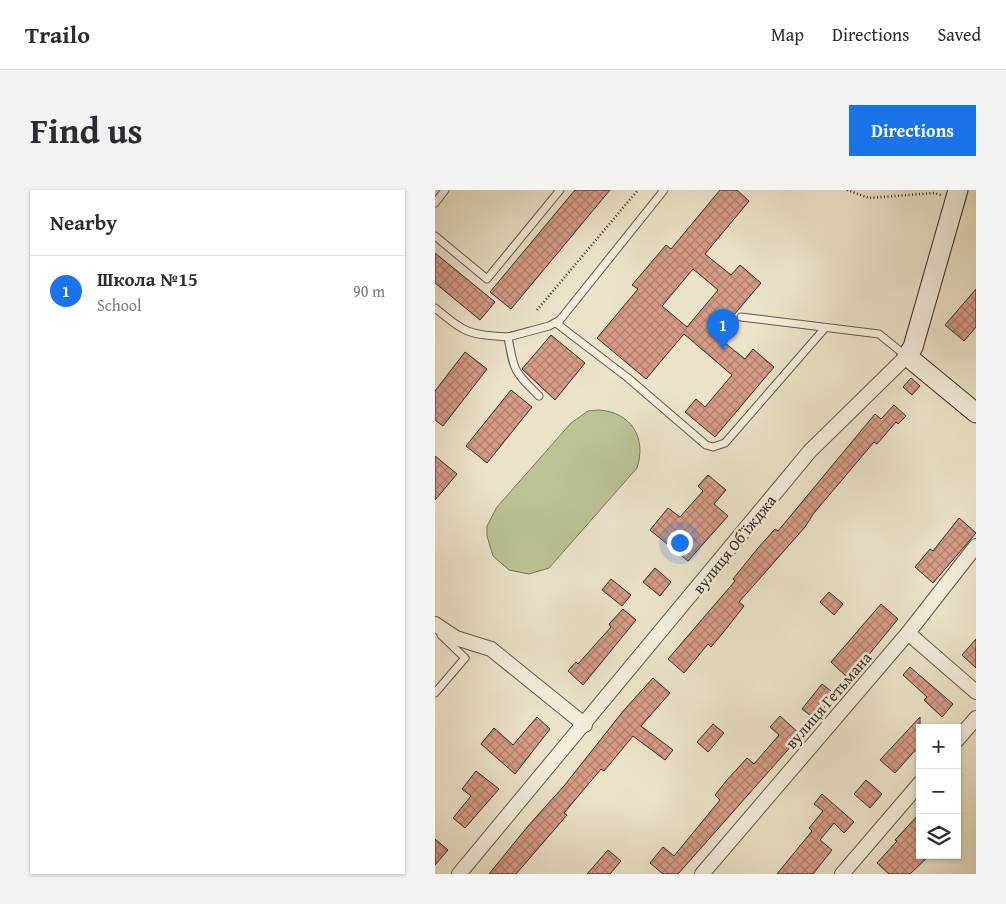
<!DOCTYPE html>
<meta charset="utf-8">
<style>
body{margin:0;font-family:"Gentium Book Plus",serif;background:#f2f2f3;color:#2b2b33}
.controls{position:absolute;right:15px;bottom:15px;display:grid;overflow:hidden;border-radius:0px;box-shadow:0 1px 4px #0004}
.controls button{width:45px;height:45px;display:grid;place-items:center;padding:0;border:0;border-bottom:1px solid #e1e1e2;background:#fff;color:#2b2b33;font:25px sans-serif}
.you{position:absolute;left:244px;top:352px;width:18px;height:18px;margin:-12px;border:4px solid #fff;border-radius:50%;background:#1a73e8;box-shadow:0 0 0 8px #1a73e833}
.badge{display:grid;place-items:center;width:32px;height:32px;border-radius:50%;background:#1a73e8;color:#fff;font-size:16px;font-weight:700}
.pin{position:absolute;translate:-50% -41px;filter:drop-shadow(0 1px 2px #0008)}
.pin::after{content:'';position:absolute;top:26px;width:18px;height:15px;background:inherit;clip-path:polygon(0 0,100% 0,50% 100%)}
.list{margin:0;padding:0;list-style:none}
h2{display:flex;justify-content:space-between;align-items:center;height:65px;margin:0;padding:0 20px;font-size:21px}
h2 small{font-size:16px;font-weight:400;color:#7c7c81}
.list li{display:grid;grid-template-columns:32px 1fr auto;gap:15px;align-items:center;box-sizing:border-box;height:70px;padding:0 20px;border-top:1px solid #e1e1e2}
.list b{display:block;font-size:19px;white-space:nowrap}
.list p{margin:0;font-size:16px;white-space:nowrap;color:#7c7c81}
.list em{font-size:16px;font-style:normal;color:#7c7c81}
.icon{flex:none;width:28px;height:28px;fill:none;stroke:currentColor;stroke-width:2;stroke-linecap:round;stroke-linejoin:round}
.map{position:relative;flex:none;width:541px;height:684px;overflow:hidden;border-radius:0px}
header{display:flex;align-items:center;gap:30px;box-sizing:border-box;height:70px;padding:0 25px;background:#fff;border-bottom:1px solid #e1e1e2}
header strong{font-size:24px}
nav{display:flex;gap:28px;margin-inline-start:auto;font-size:18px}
.intro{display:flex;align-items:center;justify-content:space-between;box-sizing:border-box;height:120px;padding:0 30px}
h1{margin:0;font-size:35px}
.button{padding:12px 22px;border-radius:0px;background:#1a73e8;color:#fff;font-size:18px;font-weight:700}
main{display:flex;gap:30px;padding:0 30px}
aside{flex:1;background:#fff;border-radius:0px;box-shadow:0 1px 4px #0004}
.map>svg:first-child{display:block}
.green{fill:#bbc394;stroke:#78775a}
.building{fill:url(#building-cross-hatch);stroke:#342b21;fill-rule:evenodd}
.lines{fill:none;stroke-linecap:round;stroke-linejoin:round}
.lane-casing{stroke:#62594b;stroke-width:9}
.street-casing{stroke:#62594b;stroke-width:16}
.secondary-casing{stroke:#342b21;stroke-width:21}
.path{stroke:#342b21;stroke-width:2.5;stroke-dasharray:1 2.5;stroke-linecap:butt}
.lane{stroke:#f2eddc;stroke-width:7}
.street{stroke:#f2eddc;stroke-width:14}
.secondary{stroke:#f2eddc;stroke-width:19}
.labels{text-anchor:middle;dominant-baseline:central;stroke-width:5;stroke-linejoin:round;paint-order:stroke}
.street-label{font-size:16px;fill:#342b21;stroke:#f2eddc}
</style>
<header>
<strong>Trailo</strong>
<nav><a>Map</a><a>Directions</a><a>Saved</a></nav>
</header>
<div class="intro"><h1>Find us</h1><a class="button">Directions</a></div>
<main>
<aside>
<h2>Nearby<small></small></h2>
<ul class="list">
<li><span class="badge">1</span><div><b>Школа №15</b><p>School</p></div><em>90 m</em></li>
</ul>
</aside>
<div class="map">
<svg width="541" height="684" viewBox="0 0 541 684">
<defs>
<pattern id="building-cross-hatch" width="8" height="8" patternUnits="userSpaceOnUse" patternTransform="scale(1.25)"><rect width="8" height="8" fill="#d59b86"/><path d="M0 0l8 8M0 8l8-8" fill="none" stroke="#ae7f6d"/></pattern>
</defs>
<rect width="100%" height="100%" fill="#ebe3c9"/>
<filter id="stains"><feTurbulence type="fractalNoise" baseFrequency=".004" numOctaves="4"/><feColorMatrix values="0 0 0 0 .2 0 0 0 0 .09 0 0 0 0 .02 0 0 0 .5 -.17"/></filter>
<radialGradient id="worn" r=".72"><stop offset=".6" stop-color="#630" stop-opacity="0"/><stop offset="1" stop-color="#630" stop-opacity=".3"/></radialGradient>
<path class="green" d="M 164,220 C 196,222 212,248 202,278 L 114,378 L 94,384 L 74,380 L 58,366 L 52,346 L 52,336 L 62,317 L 136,233 L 153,221 Z"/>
<g class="building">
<polygon points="140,0 175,0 76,119 55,102"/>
<path d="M 285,0 L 302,0 L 314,11 L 270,64 L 296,85 L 305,75 L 326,93 L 281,146 L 310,169 L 318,159 L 339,177 L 280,247 L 250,222 L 261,209 L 270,217 L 297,185 L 249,144 L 211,189 L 162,148 L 203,99 L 197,95 L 231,55 L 236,59 ZM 258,79 L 283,100 L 252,137 L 227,116 Z"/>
<polygon points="0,63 60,112 45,130 0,93"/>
<polygon points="541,99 541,137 529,151 510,135"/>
<polygon points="116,145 150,173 120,210 87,179"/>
<polygon points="30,162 52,179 8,236 0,230 0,201"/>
<polygon points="476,188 485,196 477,205 468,197"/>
<polygon points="76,200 97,217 52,273 31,256"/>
<polygon points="459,215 471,226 463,234 461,232 442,254 439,252 379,323 370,337 304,412 309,416 287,444 276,457 273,454 249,483 233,469 300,391 298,389 323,358 340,339 343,341 440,224 446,229"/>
<polygon points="0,266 22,284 0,310"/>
<polygon points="273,285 291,300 279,314 293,326 253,371 215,340 233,318 245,327 268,301 263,296"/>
<polygon points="524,328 541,343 498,393 480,377 495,359 498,361"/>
<polygon points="220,378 236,392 225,406 208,392"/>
<polygon points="176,389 196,405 187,416 167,400"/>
<polygon points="394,402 408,414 399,425 385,412"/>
<polygon points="446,414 463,429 414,489 396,472"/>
<polygon points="188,419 201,430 148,495 133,481 141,472 143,474 176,437 174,434"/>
<polygon points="541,449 541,478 527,465"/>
<polygon points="475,477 518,514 507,527 489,510 492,507 468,485"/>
<polygon points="218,488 235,503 206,536 238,560 230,570 198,546 169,581 166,579 129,623 132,625 81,684 54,684 93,636 129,596 189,520"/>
<polygon points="387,494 400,504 380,529 367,519"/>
<polygon points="345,526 366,545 243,684 228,684 215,673 228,657 239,666 285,610 280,605 292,590 312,568 319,574 344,545 335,537"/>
<polygon points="102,527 115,539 80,584 46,554 59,538 78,555"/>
<polygon points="485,527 485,555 460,583 445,570"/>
<polygon points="278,534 289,543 273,562 262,552"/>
<polygon points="41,581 64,599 30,638 18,628 36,606 27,599"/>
<polygon points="431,590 447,604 435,618 419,604"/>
<polygon points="387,604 419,632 409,643 399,633 385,650 397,660 378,684 342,684 377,641 374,638 388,621 379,614"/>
<polygon points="485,623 485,665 495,665 475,684 454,684 442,673 462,651 460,650"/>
<polygon points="0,649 13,660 0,675"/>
<polygon points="173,660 186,671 175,684 152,684"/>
</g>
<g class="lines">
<defs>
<g id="lane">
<polyline points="0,13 10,0"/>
<polyline points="0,46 52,89 125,0"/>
<path d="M 0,118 C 32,144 32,144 73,147 C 79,182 79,181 104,206"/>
<polyline points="306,127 444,144 470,165"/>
<polyline points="121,133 193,188 271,255 278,257 290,253 390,138"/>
<polyline points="73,147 114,136 125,130 229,0"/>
<polyline points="0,503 30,468 6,445"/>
</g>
<g id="street">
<polyline points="0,434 21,448 56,459 150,535"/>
<polyline points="473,443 541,502"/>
<polyline points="522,550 541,528"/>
<polyline points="24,684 375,261 472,166"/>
<polyline points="267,684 473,443 541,356"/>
<polyline points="407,684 485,593"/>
</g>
<polyline id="secondary" points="523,0 478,157 472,166 541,223"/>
</defs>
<use href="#lane" class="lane-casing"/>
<use href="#street" class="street-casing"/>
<use href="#secondary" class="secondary-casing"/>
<g class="path">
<polyline points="412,0 434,8 499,3 506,5"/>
<polyline points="102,120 203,0"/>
</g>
<use href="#lane" class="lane"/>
<use href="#street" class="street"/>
<use href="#secondary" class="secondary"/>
</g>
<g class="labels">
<g class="street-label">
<text transform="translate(299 354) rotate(-51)">вулиця Обʼїжджа</text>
<text transform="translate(393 510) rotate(-49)">вулиця Гетьмана</text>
</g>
</g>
<rect width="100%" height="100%" filter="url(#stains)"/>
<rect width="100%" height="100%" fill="url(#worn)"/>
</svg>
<div class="controls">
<button>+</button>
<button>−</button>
<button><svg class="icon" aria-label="layers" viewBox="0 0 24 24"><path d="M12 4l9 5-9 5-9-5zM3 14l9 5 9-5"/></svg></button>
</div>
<div class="you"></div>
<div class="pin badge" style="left:288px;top:160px">1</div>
</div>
</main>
